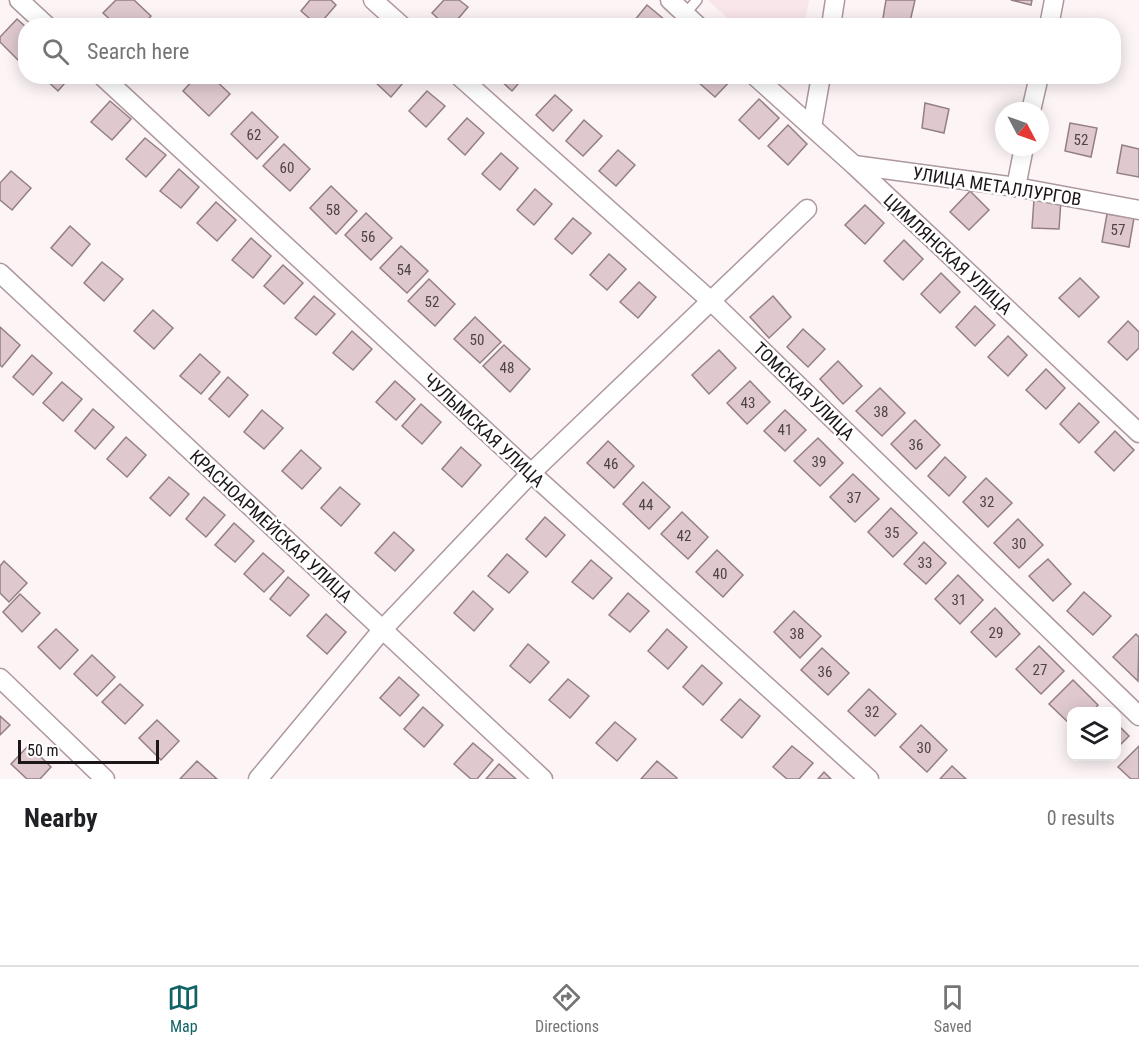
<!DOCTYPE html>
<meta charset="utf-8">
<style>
body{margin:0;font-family:"Roboto Condensed",sans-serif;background:#f6f6f6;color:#202124}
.controls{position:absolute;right:18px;bottom:18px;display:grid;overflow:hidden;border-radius:12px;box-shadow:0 3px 15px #0003}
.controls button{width:54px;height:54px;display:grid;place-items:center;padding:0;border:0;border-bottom:2px solid #e0e0e0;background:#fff;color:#202124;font:30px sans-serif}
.compass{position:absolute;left:995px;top:102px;width:54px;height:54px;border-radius:50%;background:#fff;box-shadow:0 3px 15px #0003;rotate:131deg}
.scale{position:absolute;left:18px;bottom:15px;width:141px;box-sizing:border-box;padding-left:6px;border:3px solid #1d1618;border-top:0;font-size:16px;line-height:21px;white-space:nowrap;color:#1d1618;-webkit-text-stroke:4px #fff;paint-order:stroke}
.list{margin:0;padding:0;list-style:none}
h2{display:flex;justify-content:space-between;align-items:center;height:78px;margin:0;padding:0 24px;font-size:26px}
h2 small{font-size:20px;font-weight:400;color:#757577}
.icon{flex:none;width:33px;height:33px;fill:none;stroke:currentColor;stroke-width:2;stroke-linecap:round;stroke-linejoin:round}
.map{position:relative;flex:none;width:1139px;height:779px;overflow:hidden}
.search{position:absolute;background:#fff;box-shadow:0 3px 15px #0003;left:18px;right:18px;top:18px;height:66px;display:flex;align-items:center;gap:15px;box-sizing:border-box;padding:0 21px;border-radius:24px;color:#757577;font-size:22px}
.sheet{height:186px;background:#fff}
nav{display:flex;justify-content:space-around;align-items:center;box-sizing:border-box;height:84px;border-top:2px solid #e0e0e0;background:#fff;font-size:16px;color:#757577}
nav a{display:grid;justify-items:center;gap:3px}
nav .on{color:#126366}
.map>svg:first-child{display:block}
.built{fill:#f9e6ea}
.building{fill:#dfc9ce;stroke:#937f84;stroke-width:1.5}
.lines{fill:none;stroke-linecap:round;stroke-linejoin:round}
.lane-casing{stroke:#ad989e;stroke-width:12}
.street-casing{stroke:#ad989e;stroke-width:21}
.lane{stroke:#fff;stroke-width:9}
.street{stroke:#fff;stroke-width:18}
.labels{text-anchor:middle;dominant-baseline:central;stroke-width:5;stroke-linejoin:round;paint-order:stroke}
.number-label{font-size:15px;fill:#4e4346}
.street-label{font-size:18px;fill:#1d1618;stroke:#fff}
</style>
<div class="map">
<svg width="1139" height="779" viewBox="0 0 1139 779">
<rect width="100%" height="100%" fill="#fdf4f6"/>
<polygon class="built" points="708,0 809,0 804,25 736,26"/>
<g class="building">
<polygon points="116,0 134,0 151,16 142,26 117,26 103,13"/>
<polygon points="310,0 331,0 336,5 318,26 301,11"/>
<polygon points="444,0 459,0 468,7 452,26 446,26 432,13"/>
<polygon points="886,0 915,0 909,26 882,24"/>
<polygon points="1011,0 1032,0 1031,5"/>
<polygon points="647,5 665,20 660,26 630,26"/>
<polygon points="17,19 26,27 26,62 23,65 0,42 0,37"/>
<polygon points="42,76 71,76 58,91"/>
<polygon points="197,76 211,76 230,94 209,116 183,91"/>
<polygon points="378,76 409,76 391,97 374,81"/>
<polygon points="496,76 525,76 512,91"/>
<polygon points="703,76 734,76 734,77 715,97 698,82"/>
<polygon points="1077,76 1105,76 1104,82"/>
<polygon points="427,91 445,106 426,127 409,111"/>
<polygon points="555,95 572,110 553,131 536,115"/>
<polygon points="759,99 779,118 759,139 739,120"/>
<polygon points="110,101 131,119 112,140 91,122"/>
<polygon points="925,103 949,109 944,133 922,128"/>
<polygon points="252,112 278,137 257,159 231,134"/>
<polygon points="467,118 484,133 465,155 448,139"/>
<polygon points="584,120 602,136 583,156 566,141"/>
<polygon points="1070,123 1097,128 1091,157 1065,151"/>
<polygon points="788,125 807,144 788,165 768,146"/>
<polygon points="145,138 166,155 146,177 126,159"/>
<polygon points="284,144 310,169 290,191 263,166"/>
<polygon points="1122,145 1139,149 1139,177 1117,173"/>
<polygon points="618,150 635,165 616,186 599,171"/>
<polygon points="501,153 518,168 500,190 482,174"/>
<polygon points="179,169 199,187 181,208 160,191"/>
<polygon points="11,171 31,188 12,210 0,200 0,183"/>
<polygon points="331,186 357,211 336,234 310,208"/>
<polygon points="535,189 552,204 534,225 517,210"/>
<polygon points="970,191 989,210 969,230 950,212"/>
<polygon points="1034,199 1061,200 1059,229 1032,228"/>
<polygon points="216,202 236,220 217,241 197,223"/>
<polygon points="865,205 884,223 865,244 845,225"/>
<polygon points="366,213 392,238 371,260 345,235"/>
<polygon points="1107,214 1134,218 1129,247 1102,242"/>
<polygon points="573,218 591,233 572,254 555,239"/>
<polygon points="70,226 90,244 72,266 51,248"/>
<polygon points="251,238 271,256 253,278 232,260"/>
<polygon points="904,240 923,259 903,280 884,261"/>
<polygon points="401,246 428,271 407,293 380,268"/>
<polygon points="609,254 626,269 607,290 590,275"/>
<polygon points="102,262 123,279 104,301 84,283"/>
<polygon points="283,265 303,283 284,304 264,286"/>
<polygon points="941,273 960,292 940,313 921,294"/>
<polygon points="1080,278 1099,297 1079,317 1059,298"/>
<polygon points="429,279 455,304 435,326 408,301"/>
<polygon points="639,282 656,297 638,318 620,302"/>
<polygon points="314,296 335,314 316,335 295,318"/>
<polygon points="773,296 791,317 769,338 750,317"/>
<polygon points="975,306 995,325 975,346 956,327"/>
<polygon points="153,310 173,328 154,349 134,331"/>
<polygon points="475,317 501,342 480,363 454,339"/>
<polygon points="1128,321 1139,332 1139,348 1127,360 1108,342"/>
<polygon points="0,327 20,345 2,367 0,365"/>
<polygon points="803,329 825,349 808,367 787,347"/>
<polygon points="352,331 372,349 353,370 333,353"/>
<polygon points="1008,336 1027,355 1008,376 988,357"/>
<polygon points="504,345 530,369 510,392 483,366"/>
<polygon points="719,350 736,368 709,394 692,375"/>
<polygon points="200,354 220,372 201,394 180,376"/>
<polygon points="32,355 52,373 33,395 13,377"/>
<polygon points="838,361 862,386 843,404 820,379"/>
<polygon points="1046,369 1065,388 1046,409 1026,390"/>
<polygon points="228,377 248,395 229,417 209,399"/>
<polygon points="395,381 415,399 396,420 376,402"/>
<polygon points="750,381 770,402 747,424 727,403"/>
<polygon points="62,382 82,399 63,421 43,403"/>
<polygon points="880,388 905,413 882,436 856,411"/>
<polygon points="1079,403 1099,422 1079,443 1060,424"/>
<polygon points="421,404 441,422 422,444 402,426"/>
<polygon points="93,409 114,427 95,449 75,431"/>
<polygon points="262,410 283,428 264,449 244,432"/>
<polygon points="785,410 806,430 785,451 764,431"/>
<polygon points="915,420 940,445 916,469 891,444"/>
<polygon points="1115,431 1134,450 1114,471 1095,452"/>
<polygon points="126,437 146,455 127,477 107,459"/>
<polygon points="818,438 843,463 820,486 794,461"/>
<polygon points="608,441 634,466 614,488 587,463"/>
<polygon points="461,447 481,465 462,487 442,469"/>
<polygon points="301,450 321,468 302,489 282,471"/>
<polygon points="945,457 966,477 949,496 928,476"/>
<polygon points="853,474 879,499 855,522 830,497"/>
<polygon points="169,477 189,494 170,516 150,498"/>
<polygon points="986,478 1012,503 988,527 963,502"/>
<polygon points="643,482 670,507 649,529 623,504"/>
<polygon points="340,487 360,504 341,526 321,508"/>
<polygon points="204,497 225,515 206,537 186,519"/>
<polygon points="891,508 917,533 893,557 868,532"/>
<polygon points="682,512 708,537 688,559 661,534"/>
<polygon points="545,517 565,535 546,557 526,539"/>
<polygon points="1018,519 1043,545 1019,568 994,543"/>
<polygon points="234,523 254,541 235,562 215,545"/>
<polygon points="394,532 414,550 395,571 375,553"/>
<polygon points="924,542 946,563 926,584 904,564"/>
<polygon points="717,550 743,575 723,597 696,572"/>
<polygon points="263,553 284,571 264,592 244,574"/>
<polygon points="507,554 528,572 509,593 488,576"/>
<polygon points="1048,559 1071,584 1053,601 1029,576"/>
<polygon points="591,560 612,578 593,599 572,582"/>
<polygon points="4,561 27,583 9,602 0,593 0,566"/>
<polygon points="958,575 983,600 960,624 935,599"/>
<polygon points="288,577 309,595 290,616 270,599"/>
<polygon points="473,591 493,609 474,631 454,613"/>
<polygon points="1084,592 1111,616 1093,635 1067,611"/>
<polygon points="628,593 649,611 630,632 609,615"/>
<polygon points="20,594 40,613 22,632 3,612"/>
<polygon points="995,608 1020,634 996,657 971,632"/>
<polygon points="794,611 821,636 800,658 774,632"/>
<polygon points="326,614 346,632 327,654 307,636"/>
<polygon points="56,629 78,650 60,669 38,647"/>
<polygon points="667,629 687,647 668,669 648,651"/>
<polygon points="1136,634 1139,637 1138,681 1113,657"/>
<polygon points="528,644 549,662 530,683 510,666"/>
<polygon points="1039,646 1064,671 1041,694 1016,669"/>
<polygon points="822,648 849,673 828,695 801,670"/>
<polygon points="92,655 115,677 97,696 74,674"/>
<polygon points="702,665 722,683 703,705 683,687"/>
<polygon points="399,677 419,695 400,716 380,698"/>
<polygon points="568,679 589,696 570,718 549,700"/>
<polygon points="1073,680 1098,705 1092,712 1072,712 1072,726 1049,704"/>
<polygon points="120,684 143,705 125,724 102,702"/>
<polygon points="869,689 896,714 875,736 848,711"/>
<polygon points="740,699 760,716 742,738 721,720"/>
<polygon points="423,707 443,725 424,747 404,729"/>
<polygon points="0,716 10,725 0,735"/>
<polygon points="157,720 179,741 161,760 139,738"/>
<polygon points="615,722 636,739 617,761 596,743"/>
<polygon points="1116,723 1129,736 1116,749"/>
<polygon points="921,725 947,750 927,772 900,747"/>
<polygon points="473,743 493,760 477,779 471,779 454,764"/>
<polygon points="29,745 51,767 40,779 27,779 11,764"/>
<polygon points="792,746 813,763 799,779 787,779 773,767"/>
<polygon points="1139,746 1139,779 1131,779 1118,767"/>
<polygon points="197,761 217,779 180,779"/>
<polygon points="657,761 677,778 676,779 641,779"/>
<polygon points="499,764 516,779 486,779"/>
<polygon points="952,766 966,779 940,779"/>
<polygon points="824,772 831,779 818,779"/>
</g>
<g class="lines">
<defs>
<polyline id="lane" points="685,14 697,0"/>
<g id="street">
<polyline points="19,0 47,26"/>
<polyline points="373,0 402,26"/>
<polyline points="670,0 698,26"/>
<polyline points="831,26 835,0"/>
<polyline points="1049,26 1054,0"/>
<polyline points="102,76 531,473 869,779"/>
<polyline points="459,76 711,301 1139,716"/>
<polyline points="755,76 854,165 1139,433"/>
<polyline points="1031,111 1039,76"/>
<polyline points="812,127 821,76"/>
<polyline points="854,165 1016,187 1139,210"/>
<polyline points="1016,187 1024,147"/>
<polyline points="0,273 543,779"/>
<polyline points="0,678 105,779"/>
<polyline points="258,779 382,630 531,473 807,209"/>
</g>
</defs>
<use href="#lane" class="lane-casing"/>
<use href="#street" class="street-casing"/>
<use href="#lane" class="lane"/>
<use href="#street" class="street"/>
</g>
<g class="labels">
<g class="number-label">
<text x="254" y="135">62</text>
<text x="1081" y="140">52</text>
<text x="287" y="168">60</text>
<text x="333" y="210">58</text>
<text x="1118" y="230">57</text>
<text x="368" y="237">56</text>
<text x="404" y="270">54</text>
<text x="432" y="302">52</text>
<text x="477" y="340">50</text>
<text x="507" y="368">48</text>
<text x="748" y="403">43</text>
<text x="881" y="412">38</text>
<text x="785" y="430">41</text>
<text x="916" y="445">36</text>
<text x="819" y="462">39</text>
<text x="611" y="464">46</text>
<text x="854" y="498">37</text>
<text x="987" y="502">32</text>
<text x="646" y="505">44</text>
<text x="892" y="533">35</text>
<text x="684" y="536">42</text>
<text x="1019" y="544">30</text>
<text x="925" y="563">33</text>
<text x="720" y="574">40</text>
<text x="959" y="600">31</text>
<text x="996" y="633">29</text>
<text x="797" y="634">38</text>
<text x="1040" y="670">27</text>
<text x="825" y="672">36</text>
<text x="872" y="712">32</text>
<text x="924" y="748">30</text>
</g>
<g class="street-label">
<text transform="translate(997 186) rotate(9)">УЛИЦА МЕТАЛЛУРГОВ</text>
<text transform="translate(948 254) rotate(43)">ЦИМЛЯНСКАЯ УЛИЦА</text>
<text transform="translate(804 391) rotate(44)">ТОМСКАЯ УЛИЦА</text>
<text transform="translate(484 430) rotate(43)">ЧУЛЫМСКАЯ УЛИЦА</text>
<text transform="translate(271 526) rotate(43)">КРАСНОАРМЕЙСКАЯ УЛИЦА</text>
</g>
</g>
</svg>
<div class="controls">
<button><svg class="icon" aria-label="layers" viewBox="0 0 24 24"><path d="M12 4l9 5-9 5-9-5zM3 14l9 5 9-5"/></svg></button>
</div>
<svg class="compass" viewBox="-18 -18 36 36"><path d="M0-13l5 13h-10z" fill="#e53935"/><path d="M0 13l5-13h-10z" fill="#757577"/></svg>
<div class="scale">50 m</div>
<div class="search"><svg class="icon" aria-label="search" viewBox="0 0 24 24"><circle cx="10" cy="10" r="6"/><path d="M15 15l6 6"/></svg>Search here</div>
</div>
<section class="sheet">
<h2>Nearby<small>0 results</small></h2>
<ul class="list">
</ul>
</section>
<nav>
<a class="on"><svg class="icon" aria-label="map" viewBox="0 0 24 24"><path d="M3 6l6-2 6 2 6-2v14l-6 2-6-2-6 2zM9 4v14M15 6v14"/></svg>Map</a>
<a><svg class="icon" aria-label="directions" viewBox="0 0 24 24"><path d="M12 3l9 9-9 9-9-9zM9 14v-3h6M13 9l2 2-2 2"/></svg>Directions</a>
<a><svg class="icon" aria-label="saved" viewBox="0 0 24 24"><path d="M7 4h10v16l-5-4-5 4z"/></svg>Saved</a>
</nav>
